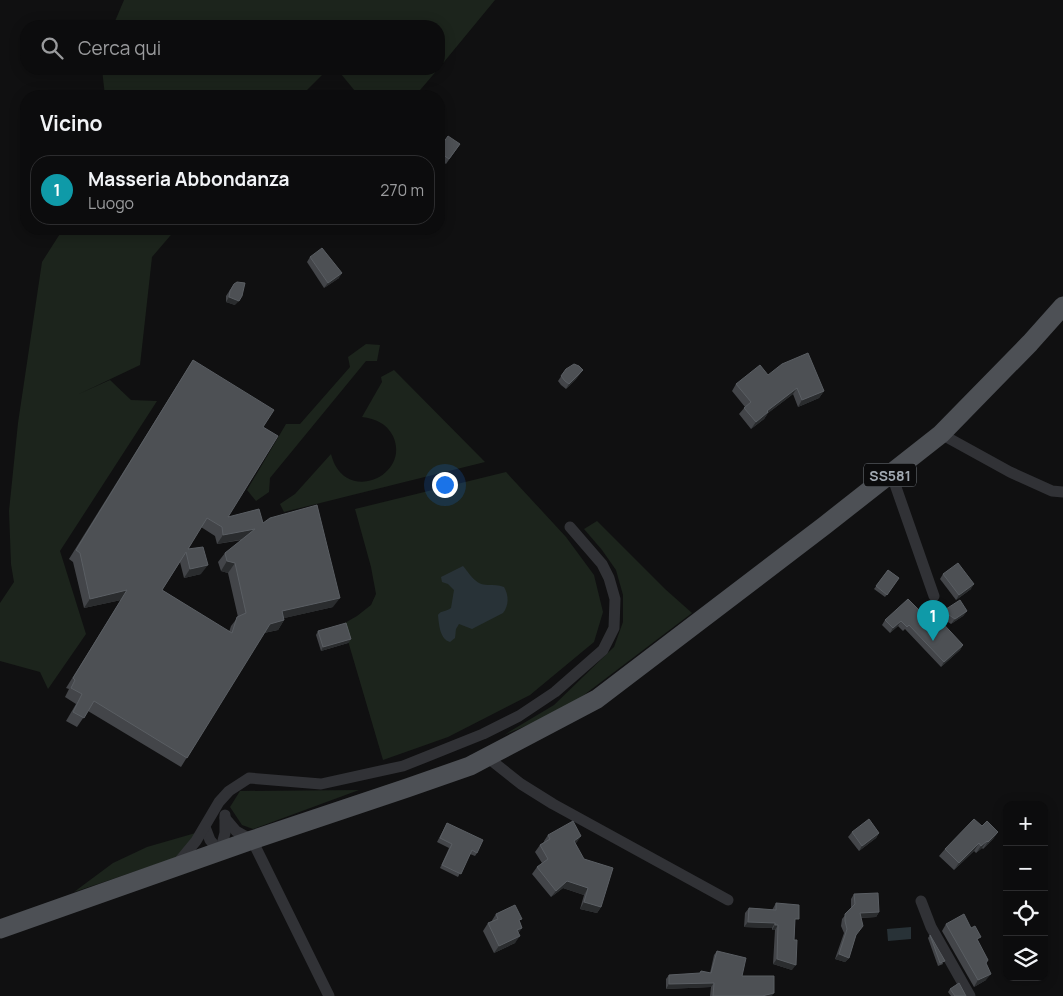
<!DOCTYPE html>
<html lang="it">
<meta charset="utf-8">
<style>
body{margin:0;font-family:Manrope,sans-serif;background:#1a1a1b;color:#f1f3f6}
.controls{position:absolute;right:15px;bottom:15px;display:grid;overflow:hidden;border-radius:10px;box-shadow:0 2px 12px #0003}
.controls button{width:45px;height:45px;display:grid;place-items:center;padding:0;border:0;border-bottom:1px solid #2c2c2e;background:#0c0c0d;color:#f1f3f6;font:25px sans-serif}
.you{position:absolute;left:444px;top:484px;width:18px;height:18px;margin:-12px;border:4px solid #fff;border-radius:50%;background:#1a73e8;box-shadow:0 0 0 8px #1a73e833}
.badge{display:grid;place-items:center;width:32px;height:32px;border-radius:50%;background:#f59125;color:#fff;font-size:16px;font-weight:700}
.pin{position:absolute;translate:-50% -41px;filter:drop-shadow(0 1px 2px #0008)}
.pin::after{content:'';position:absolute;top:26px;width:18px;height:15px;background:inherit;clip-path:polygon(0 0,100% 0,50% 100%)}
.list{margin:0;padding:0;list-style:none}
h2{display:flex;justify-content:space-between;align-items:center;height:65px;margin:0;padding:0 20px;font-size:21px}
h2 small{font-size:16px;font-weight:400;color:#9a9b9d}
.list li{display:grid;grid-template-columns:32px 1fr auto;gap:15px;align-items:center;box-sizing:border-box;height:70px;margin:0 10px 10px;padding:0 10px;border:1px solid #2c2c2e;border-radius:20px}
.list b{display:block;font-size:19px;white-space:nowrap}
.list p{margin:0;font-size:16px;white-space:nowrap;color:#9a9b9d}
.list em{font-size:16px;font-style:normal;color:#9a9b9d}
.icon{flex:none;width:28px;height:28px;fill:none;stroke:currentColor;stroke-width:2;stroke-linecap:round;stroke-linejoin:round}
.map{position:relative;flex:none;width:1063px;height:996px;overflow:hidden}
.search{position:absolute;background:#0c0c0d;box-shadow:0 2px 12px #0003;left:20px;top:20px;width:425px;height:55px;display:flex;align-items:center;gap:12px;box-sizing:border-box;padding:0 18px;border-radius:20px;color:#9a9b9d;font-size:19px}
.panel{position:absolute;background:#0c0c0d;box-shadow:0 2px 12px #0003;left:20px;top:90px;width:425px;height:145px;border-radius:20px}
.map>svg:first-child{display:block}
.green{fill:#1c241c}
.water{fill:#283237}
.lines{fill:none;stroke-linecap:round;stroke-linejoin:round}
.minor{stroke:#313236;stroke-width:11}
.primary{stroke:#4d5055;stroke-width:19}
.wall{fill:#434549;fill-rule:evenodd}
.shaded-wall{fill:#2a2c2e}
.building{fill:#4d5054;stroke:#5a5e63;fill-rule:evenodd}
.labels{text-anchor:middle;dominant-baseline:central;stroke-width:4;stroke-linejoin:round;paint-order:stroke}
.shield{fill:#0b0b0c;stroke:#747a80;stroke-width:1}
.shield-label{font-size:14px;font-weight:bold;fill:#a1a9b2}
</style>
<div class="map">
<svg width="1063" height="996" viewBox="0 0 1063 996">
<rect width="100%" height="100%" fill="#101011"/>
<g class="green">
<polygon points="124,0 495,0 439,68 439,26 113,26"/>
<polygon points="102,69 328,69 301,96 105,96"/>
<polygon points="337,69 438,69 415,96 359,96"/>
<polygon points="63,229 176,229 152,257 140,365 79,394 110,380 131,400 157,401 60,551 86,634 48,689 40,672 0,661 0,603 14,582 11,564 9,511 18,423 42,262"/>
<polygon points="366,344 380,345 377,361 366,361 270,478 269,492 256,501 247,490 286,424 300,424 350,367 348,357"/>
<path d="M 394,370 L 485,462 L 284,512 L 280,504 L 295,494 L 331,454 C 332,457 333,461 335,465 C 354,501 410,473 393,436 C 386,423 376,419 362,417 L 382,382 L 381,377 Z"/>
<polygon points="506,472 566,537 594,575 603,612 594,642 530,695 448,737 383,760 343,624 357,616 371,605 376,594 371,567 355,509"/>
<polygon points="597,521 665,589 692,613 580,698 545,718 504,735 554,705 614,647 623,622 623,595 616,570 602,550 584,529"/>
<polygon points="359,790 253,829 242,825 230,807 240,791"/>
<polygon points="199,832 178,857 74,892 113,863 147,847"/>
</g>
<g class="water">
<path d="M 463,566 C 470,574 475,585 488,585 C 494,585 498,585 504,587 C 509,595 509,606 503,613 L 472,629 L 459,624 L 456,629 L 455,638 L 450,642 C 440,639 439,625 438,615 C 441,610 446,612 451,608 L 454,590 L 448,584 L 442,582 L 441,577 Z"/>
<polygon points="911,927 911,939 888,941 887,929"/>
</g>
<g class="lines">
<g class="minor">
<polyline points="941,434 1010,472 1052,491 1063,492"/>
<polyline points="891,473 934,596"/>
<polyline points="487,757 521,784 553,804 728,900"/>
<polyline points="225,818 236,831 252,840 329,996"/>
<polyline points="205,827 210,840 220,852"/>
<polyline points="220,852 225,833 225,815"/>
<polyline points="177,864 196,841 219,802 229,791 249,778 321,784 403,766 483,734 519,716 555,692 603,650 614,628 615,599 609,578 602,564 570,527"/>
<polyline points="921,901 931,927 970,996"/>
</g>
<polyline class="primary" points="0,929 252,840 407,788 470,766 597,699 824,526 941,434 1030,343 1063,306"/>
</g>
<g class="wall">
<polygon points="460,144 446,164 439,159 439,149"/>
<polygon points="310,257 339,278 324,288 307,262"/>
<polygon points="234,284 235,305 226,302 226,296"/>
<path d="M 193,360 L 263,427 L 228,517 L 263,523 L 333,607 L 284,618 L 284,620 L 278,630 L 264,633 L 181,767 L 88,711 L 77,727 L 66,721 L 76,704 L 65,697 L 69,689 L 66,688 L 121,600 L 84,608 L 73,562 L 69,559 ZM 201,527 L 215,536 L 217,544 L 242,540 L 225,553 L 218,562 L 221,571 L 228,573 L 238,617 L 231,626 L 229,632 L 162,590 L 180,562 L 184,578 L 201,574 L 188,549 Z"/>
<polygon points="566,369 583,370 576,379 566,389 561,385 558,381"/>
<polygon points="768,375 824,391 819,398 798,407 793,394 768,413 764,419 751,429 739,414 745,407 732,391 736,384"/>
<polygon points="888,570 899,578 885,597 874,589"/>
<polygon points="943,574 971,589 956,600 940,579"/>
<polygon points="943,611 967,611 963,616 951,624 939,616"/>
<polygon points="922,613 934,617 963,645 960,650 941,667 905,629 903,631 898,626 890,633 882,625 885,620"/>
<polygon points="318,631 351,639 348,643 321,651 316,635"/>
<polygon points="447,823 477,853 475,856 470,854 458,877 440,868 449,848 437,842"/>
<polygon points="982,826 998,832 993,839 983,849 982,848 976,853 974,851 954,870 939,856 945,849"/>
<polygon points="852,832 879,833 876,838 859,851 848,837"/>
<polygon points="548,835 577,842 575,843 601,907 597,913 580,909 584,895 563,888 551,897 532,874 537,867 542,863 535,852 540,845 544,842 544,841"/>
<polygon points="854,894 879,912 876,917 861,918 856,935 849,958 845,962 835,959 844,933 841,926 842,919 851,908 851,899"/>
<polygon points="776,903 795,925 792,970 773,964 775,930 772,930 772,928 744,927 745,913 749,908 772,910"/>
<polygon points="496,914 520,922 522,928 518,933 515,943 494,953 483,931 488,923 491,922"/>
<polygon points="946,924 978,941 986,964 986,980 974,987 942,931"/>
<polygon points="930,935 943,964 938,966 928,938"/>
<polygon points="717,951 742,976 772,996 710,996 711,987 666,989 666,979 669,975 699,974 701,971 710,973 714,955"/>
<polygon points="950,989 966,996 951,996 948,992"/>
</g>
<g class="shaded-wall">
<polygon points="342,273 339,278 324,288 328,283"/>
<polygon points="229,297 239,301 235,305 226,302"/>
<polygon points="579,375 576,379 566,389 569,384"/>
<polygon points="797,388 793,394 768,413 764,419 751,429 756,422 767,411"/>
<polygon points="824,391 819,398 798,407 802,400"/>
<polygon points="255,529 249,538 217,544 223,535"/>
<polygon points="227,561 235,563 228,573 221,571"/>
<polygon points="208,565 201,574 184,578 190,569"/>
<polygon points="974,584 971,589 956,600 959,595"/>
<polygon points="127,590 121,600 84,608 90,599"/>
<polygon points="340,598 333,607 276,620 282,611"/>
<polygon points="967,611 963,616 951,624 955,619"/>
<polygon points="284,620 278,630 263,633 270,624"/>
<polygon points="901,621 898,626 890,633 893,628"/>
<polygon points="351,639 348,643 321,651 323,647"/>
<polygon points="963,645 960,650 941,667 944,662"/>
<polygon points="998,832 993,839 983,849 988,842"/>
<polygon points="879,833 876,838 859,851 862,846"/>
<polygon points="581,836 577,842 569,847 574,841"/>
<polygon points="987,841 982,848 976,853 981,846"/>
<polygon points="979,843 974,851 954,870 959,863"/>
<polygon points="567,881 588,888 584,895 563,888 551,897 556,891"/>
<polygon points="584,902 601,907 597,913 580,909"/>
<polygon points="879,912 876,917 856,918 860,913"/>
<polygon points="748,922 775,923 772,928 744,927"/>
<polygon points="775,925 778,925 775,930 772,930"/>
<polygon points="522,928 517,935 517,930"/>
<polygon points="520,936 515,943 494,953 499,946"/>
<polygon points="839,954 849,958 845,962 835,959"/>
<polygon points="777,959 796,965 792,970 773,964"/>
<polygon points="991,974 986,980 974,987 978,980"/>
<polygon points="714,983 711,987 666,989 669,984"/>
<polygon points="774,993 772,996 762,996"/>
</g>
<g class="building">
<polygon points="448,136 460,144 449,159 439,152 439,149"/>
<polygon points="322,248 342,273 328,283 310,257"/>
<polygon points="237,282 245,283 242,296 239,301 229,297 230,291 234,284"/>
<polygon points="808,353 824,391 802,400 797,388 767,411 768,412 756,422 744,408 751,402 736,384 760,365 768,375 782,364"/>
<path d="M 193,360 L 274,410 L 263,427 L 278,436 L 228,517 L 259,509 L 263,523 L 270,518 L 317,505 L 340,598 L 282,611 L 284,620 L 270,624 L 187,758 L 94,701 L 84,718 L 73,712 L 82,694 L 71,688 L 75,680 L 73,678 L 127,590 L 90,599 L 80,553 L 76,550 ZM 207,518 L 222,527 L 223,535 L 255,529 L 225,553 L 227,561 L 235,563 L 246,613 L 237,617 L 232,633 L 162,590 L 186,552 L 190,569 L 208,565 L 203,547 L 188,549 Z"/>
<polygon points="574,364 579,366 583,370 569,384 565,381 561,376 566,369"/>
<polygon points="958,563 974,584 959,595 943,574"/>
<polygon points="888,570 899,578 887,595 876,586"/>
<polygon points="908,599 922,613 927,609 934,617 936,616 963,645 944,662 909,625 907,627 901,621 893,628 885,620"/>
<polygon points="960,600 967,611 955,619 943,611"/>
<polygon points="346,623 351,639 323,647 318,631"/>
<polygon points="869,819 879,833 862,846 852,832"/>
<polygon points="974,819 982,826 987,821 998,832 988,842 987,841 981,846 979,843 959,863 945,849"/>
<polygon points="573,821 581,836 574,841 584,859 613,868 601,907 584,902 588,888 567,881 556,891 537,867 548,859 540,845 550,839 548,835"/>
<polygon points="447,823 483,840 477,853 472,850 461,874 442,865 452,844 440,838"/>
<polygon points="878,893 879,912 860,913 863,926 856,935 849,958 839,954 847,929 845,921 845,914 855,904 854,894"/>
<polygon points="776,903 799,905 799,919 795,919 794,940 797,940 796,965 777,959 778,925 775,925 775,923 748,922 749,908 776,910"/>
<polygon points="515,905 522,919 519,920 522,928 517,930 520,936 499,946 488,923 498,919 496,914"/>
<polygon points="964,914 971,928 975,926 981,937 977,939 988,960 986,963 991,974 978,980 946,924"/>
<polygon points="930,935 945,961 940,963"/>
<polygon points="717,951 746,958 742,976 774,976 774,993 762,996 713,996 714,983 669,984 669,975 700,973 701,971 711,973"/>
<polygon points="959,983 966,996 955,996 950,989"/>
</g>
<g class="labels">
<rect class="shield" x="864" y="463.5" width="52" height="23" rx="4"/>
<g class="shield-label">
<text x="890" y="475">SS581</text>
</g>
</g>
</svg>
<div class="controls">
<button>+</button>
<button>−</button>
<button><svg class="icon" aria-label="locate" viewBox="0 0 24 24"><circle cx="12" cy="12" r="6"/><path d="M12 2v4M12 18v4M2 12h4M18 12h4"/></svg></button>
<button><svg class="icon" aria-label="layers" viewBox="0 0 24 24"><path d="M12 4l9 5-9 5-9-5zM3 14l9 5 9-5"/></svg></button>
</div>
<div class="you"></div>
<div class="pin badge" style="left:933px;top:641px;background:#0f9aa8">1</div>
<div class="search"><svg class="icon" aria-label="search" viewBox="0 0 24 24"><circle cx="10" cy="10" r="6"/><path d="M15 15l6 6"/></svg>Cerca qui</div>
<section class="panel">
<h2>Vicino<small></small></h2>
<ul class="list">
<li><span class="badge" style="background:#0f9aa8">1</span><div><b>Masseria Abbondanza</b><p>Luogo</p></div><em>270 m</em></li>
</ul>
</section>
</div>
